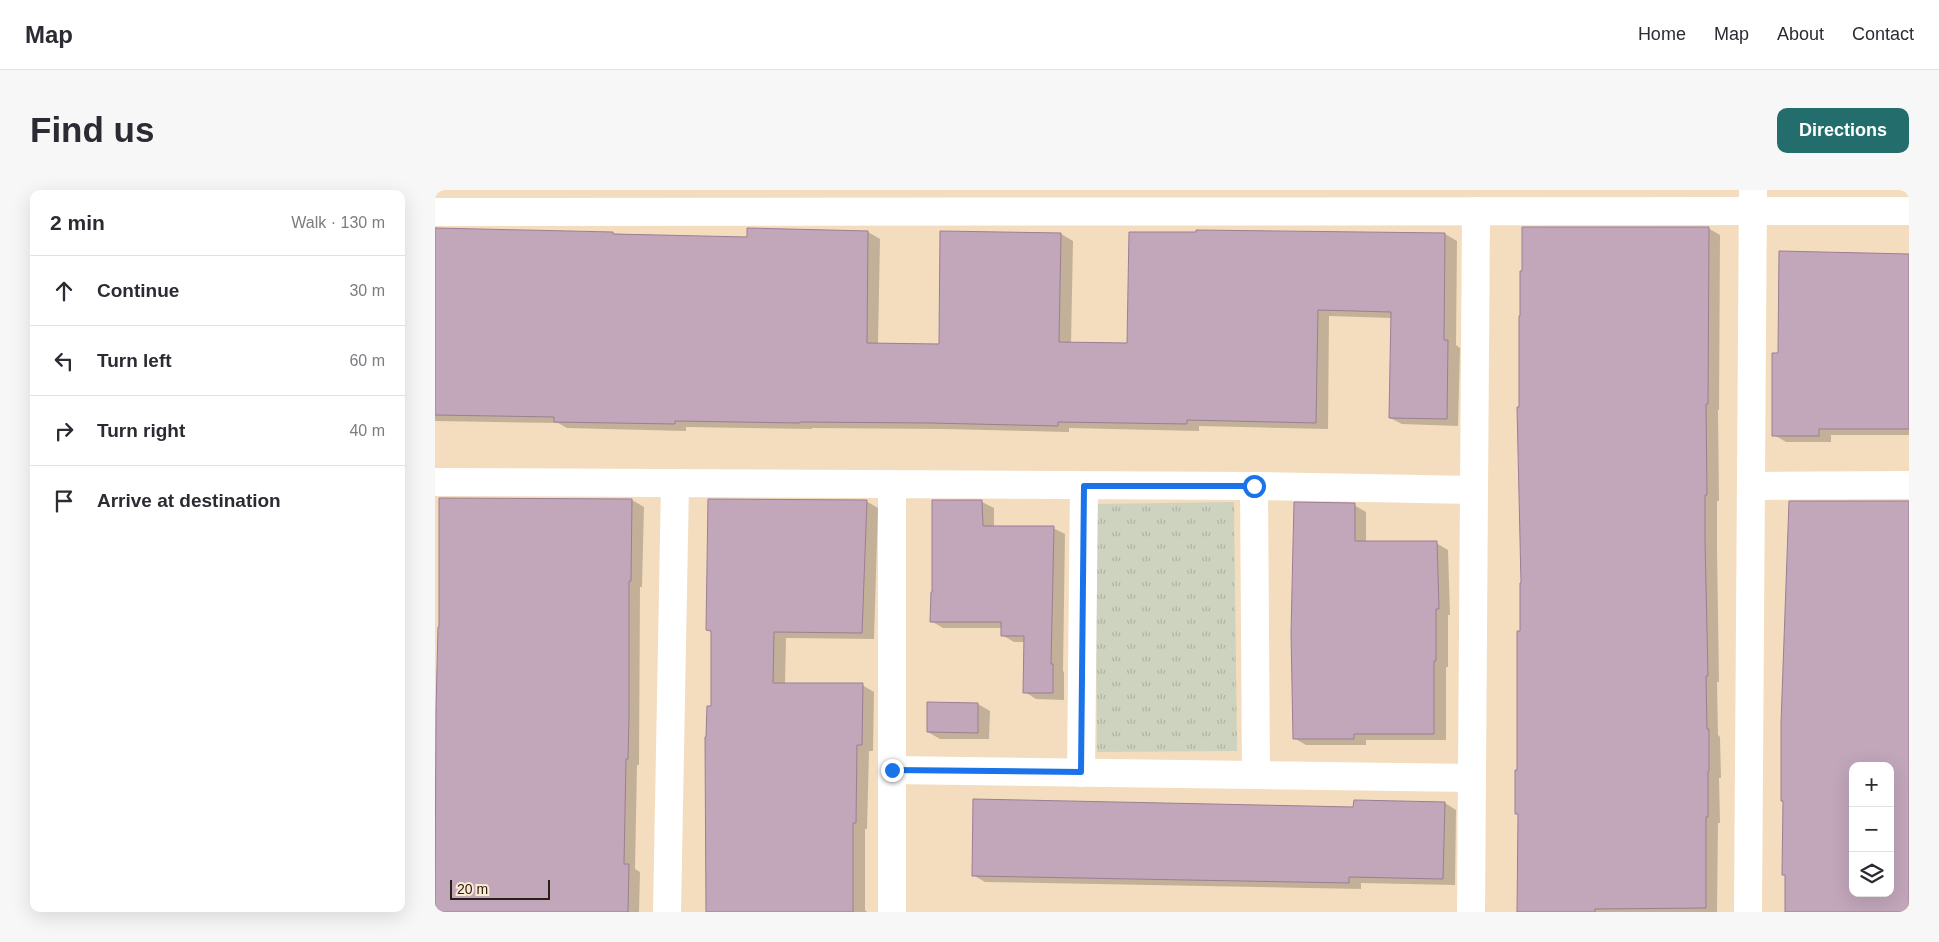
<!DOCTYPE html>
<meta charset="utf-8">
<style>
body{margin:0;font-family:Helvetica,sans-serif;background:#f7f7f7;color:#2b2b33}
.controls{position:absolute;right:15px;bottom:15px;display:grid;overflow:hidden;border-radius:10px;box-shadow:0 5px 20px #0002}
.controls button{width:45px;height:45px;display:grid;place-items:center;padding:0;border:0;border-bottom:1px solid #e1e1e2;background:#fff;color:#2b2b33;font:25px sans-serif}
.scale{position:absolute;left:15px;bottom:12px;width:100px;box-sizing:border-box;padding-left:5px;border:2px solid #292116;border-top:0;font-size:14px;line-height:18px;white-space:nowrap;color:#292116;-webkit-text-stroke:4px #fdead2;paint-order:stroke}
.stop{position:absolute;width:15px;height:15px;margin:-11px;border:4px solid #1a73e8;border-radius:50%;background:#fff}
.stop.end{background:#1a73e8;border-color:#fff;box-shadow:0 1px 5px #0008}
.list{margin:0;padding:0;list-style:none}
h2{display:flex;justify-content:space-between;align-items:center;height:65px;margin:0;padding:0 20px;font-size:21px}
h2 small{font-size:16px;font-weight:400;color:#7c7c81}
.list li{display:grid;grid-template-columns:32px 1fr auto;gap:15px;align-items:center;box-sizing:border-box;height:70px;padding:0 20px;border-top:1px solid #e1e1e2}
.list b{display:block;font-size:19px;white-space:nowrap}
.list em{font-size:16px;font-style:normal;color:#7c7c81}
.icon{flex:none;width:28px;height:28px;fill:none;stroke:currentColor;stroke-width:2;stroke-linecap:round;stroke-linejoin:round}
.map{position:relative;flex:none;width:1474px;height:722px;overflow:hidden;border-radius:10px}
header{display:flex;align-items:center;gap:30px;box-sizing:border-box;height:70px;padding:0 25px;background:#fff;border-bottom:1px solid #e1e1e2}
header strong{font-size:24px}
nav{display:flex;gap:28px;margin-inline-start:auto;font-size:18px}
.intro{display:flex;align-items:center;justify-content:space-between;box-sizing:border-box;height:120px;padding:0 30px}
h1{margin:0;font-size:35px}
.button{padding:12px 22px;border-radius:10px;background:#236e6c;color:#fff;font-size:18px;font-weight:700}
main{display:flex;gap:30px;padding:0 30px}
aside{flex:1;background:#fff;border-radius:10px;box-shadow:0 5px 20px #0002}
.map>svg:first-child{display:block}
.park{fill:url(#park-tufts)}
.shadow{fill:#0003}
.building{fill:#c2a6ba;stroke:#9c7e93;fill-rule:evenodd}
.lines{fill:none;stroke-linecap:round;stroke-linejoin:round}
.street{stroke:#fff;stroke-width:28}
.route{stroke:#1a73e8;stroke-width:6}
</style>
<header>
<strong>Map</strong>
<nav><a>Home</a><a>Map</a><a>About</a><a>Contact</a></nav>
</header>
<div class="intro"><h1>Find us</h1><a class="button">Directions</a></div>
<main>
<aside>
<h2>2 min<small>Walk · 130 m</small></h2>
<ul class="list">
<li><svg class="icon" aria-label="ahead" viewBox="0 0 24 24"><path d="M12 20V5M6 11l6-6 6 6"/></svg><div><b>Continue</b></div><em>30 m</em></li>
<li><svg class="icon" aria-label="left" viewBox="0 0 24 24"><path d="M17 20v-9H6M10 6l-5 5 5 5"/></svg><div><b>Turn left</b></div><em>60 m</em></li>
<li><svg class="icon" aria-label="right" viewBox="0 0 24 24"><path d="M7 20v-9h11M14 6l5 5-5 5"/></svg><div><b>Turn right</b></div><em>40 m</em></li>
<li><svg class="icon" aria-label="arrive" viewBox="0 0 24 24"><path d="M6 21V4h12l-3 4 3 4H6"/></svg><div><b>Arrive at destination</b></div></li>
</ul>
</aside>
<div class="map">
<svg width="1474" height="722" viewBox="0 0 1474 722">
<defs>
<pattern id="park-tufts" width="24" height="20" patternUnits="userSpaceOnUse" patternTransform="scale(1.25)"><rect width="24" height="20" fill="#cdd3be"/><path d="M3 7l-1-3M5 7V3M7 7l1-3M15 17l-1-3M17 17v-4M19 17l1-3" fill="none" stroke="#b0b5a3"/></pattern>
</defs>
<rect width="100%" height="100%" fill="#f3ddbe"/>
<polygon class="park" points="799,312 802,561 662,562 660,314"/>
<g class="shadow">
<polygon points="0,38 314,48 433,42 445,49 443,154 505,156 626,44 638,51 636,154 694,154 762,44 762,41 1010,44 1022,51 1021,155 1025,158 1023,236 967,234 955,228 957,128 894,126 893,239 764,236 764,241 634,238 634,242 508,239 377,238 377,239 251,237 251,241 132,238 123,233 0,231"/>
<polygon points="1273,38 1285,45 1284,220 1283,220 1284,311 1282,311 1282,358 1284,492 1282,492 1283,545 1285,547 1286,588 1284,588 1285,633 1283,633 1282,722 1084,722 1083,582 1088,394 1085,218"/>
<polygon points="1474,65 1474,245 1396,245 1396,252 1351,252 1339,245 1344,164"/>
<polygon points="6,309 197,310 209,317 207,397 205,397 204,575 202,575 200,679 205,682 204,722 0,722 0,604 4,438 6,438"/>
<polygon points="431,311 443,318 439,449 351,448 350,494 427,495 439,502 438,561 434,561 432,639 430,639 430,720 432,722 272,722 277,517 277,443 273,440"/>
<polygon points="547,312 559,318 559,337 618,338 630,344 628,481 629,482 629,510 601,509 590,502 590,452 579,452 567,445 567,438 508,438 496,431"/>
<polygon points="919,315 931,322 931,353 1001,353 1013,360 1015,425 1013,425 1013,477 1011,477 1011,550 931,550 931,555 871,555 859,548"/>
<polygon points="543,514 555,521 554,549 505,549 493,542"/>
<polygon points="1010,613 1021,620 1020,695 926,693 926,699 550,692 538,685"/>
</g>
<g class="building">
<polygon points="1087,37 1274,37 1273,214 1271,214 1272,305 1270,305 1270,350 1273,486 1271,486 1272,539 1274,539 1274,581 1273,581 1273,627 1271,627 1271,718 1160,719 1160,722 1082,722 1083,624 1080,624 1080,580 1082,580 1082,441 1085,441 1085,393 1086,393 1082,217 1084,217 1084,126 1085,126 1085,81 1087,81"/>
<polygon points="0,38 178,42 178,44 312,47 312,38 433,41 432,153 504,154 505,41 626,43 624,152 692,153 694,42 761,42 761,40 1010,43 1009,150 1013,150 1012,229 954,228 956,122 883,120 881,233 752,230 752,234 623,232 623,236 495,233 365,232 365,233 240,231 240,234 119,232 119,227 0,225"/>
<polygon points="1344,61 1474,64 1474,239 1384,239 1384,246 1337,246 1337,163 1343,163"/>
<polygon points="4,308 197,309 196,391 194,391 194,525 193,569 191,569 189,674 194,674 193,722 0,722 1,520 3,437 4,437"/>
<polygon points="273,309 432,310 427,443 339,442 338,493 428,493 427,555 422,555 421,633 418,633 418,722 271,722 270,547 271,547 272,516 276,516 276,441 271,440"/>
<polygon points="497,310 547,310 548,336 619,336 616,474 618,474 618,503 588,503 589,446 566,446 566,432 495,432 496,402 497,402"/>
<path d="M 1354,311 L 1474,311 L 1474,722 L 1350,722 L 1350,685 L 1347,685 L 1348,611 L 1346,611 L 1346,533 ZM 1418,576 L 1455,576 L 1455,703 L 1418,703 Z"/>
<polygon points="859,312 920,313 920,351 1002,351 1004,419 1001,419 1001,471 999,471 999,544 919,544 919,549 858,549 856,443"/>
<polygon points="492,512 543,513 543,543 492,542"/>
<polygon points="538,609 918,617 919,610 1010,612 1008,689 914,687 914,693 537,686"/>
</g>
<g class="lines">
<g class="street">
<polyline points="0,22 1474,21"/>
<polyline points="0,292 819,296 1039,300"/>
<polyline points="457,295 457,722"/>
<polyline points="819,296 821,585"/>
<polyline points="1316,296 1474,295"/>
<polyline points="457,580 1037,588"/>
<polyline points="646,583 649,296"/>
<polyline points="232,722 240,293"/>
<polyline points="1036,722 1041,21"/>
<polyline points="1313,722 1318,0"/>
</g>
</g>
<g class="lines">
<polyline class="route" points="457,580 646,582 649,296 819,296"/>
</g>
</svg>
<div class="controls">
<button>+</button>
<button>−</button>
<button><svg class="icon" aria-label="layers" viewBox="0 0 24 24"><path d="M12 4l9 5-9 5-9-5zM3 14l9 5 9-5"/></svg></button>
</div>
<div class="scale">20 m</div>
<div class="stop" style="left:819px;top:296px"></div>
<div class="stop end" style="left:457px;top:580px"></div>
</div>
</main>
